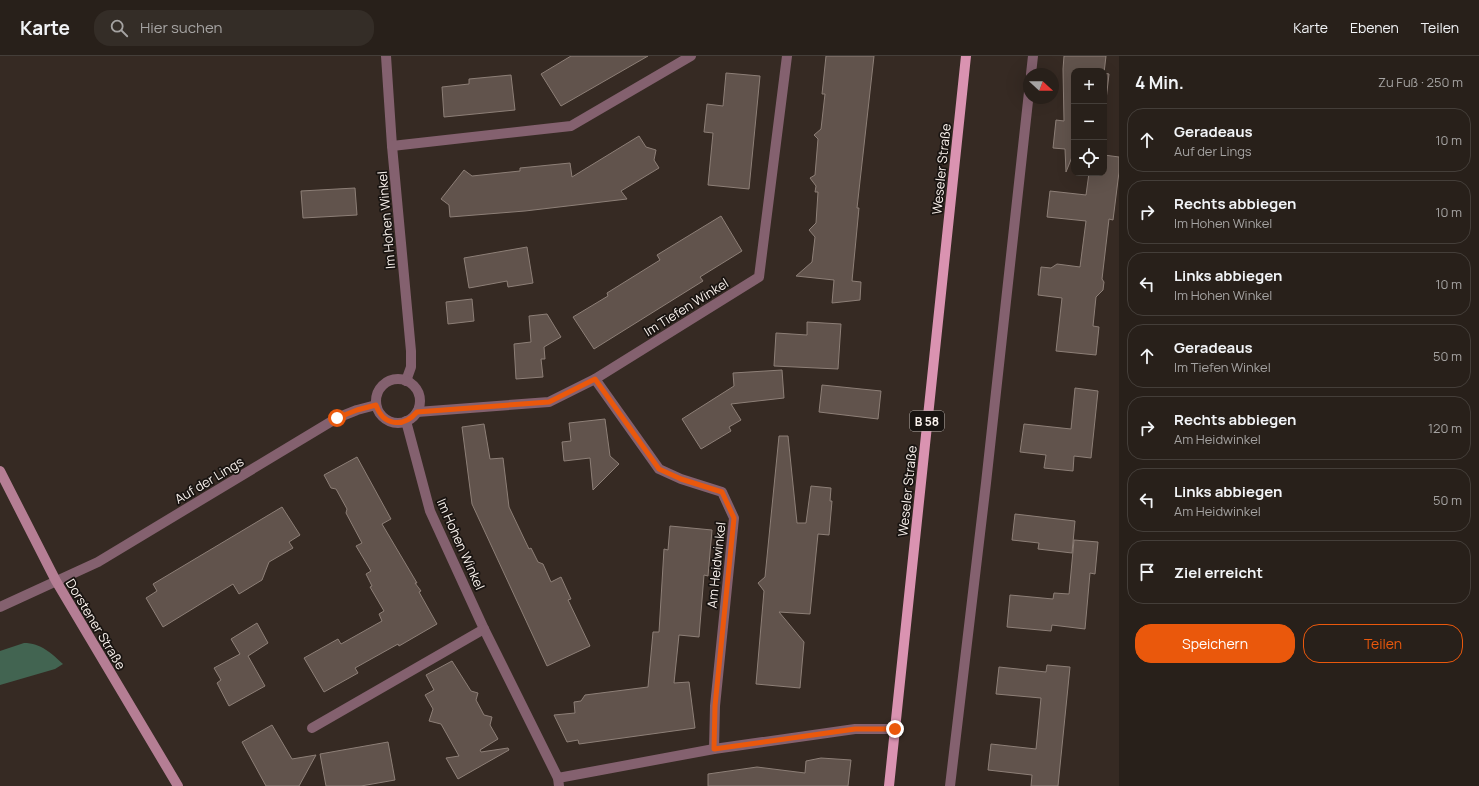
<!DOCTYPE html>
<html lang="de">
<meta charset="utf-8">
<style>
body{margin:0;font-family:Manrope,sans-serif;background:#342d27;color:#f1f3f6}
.controls{position:absolute;right:12px;top:12px;display:grid;overflow:hidden;border-radius:8px;box-shadow:0 4px 16px #0002}
.controls button{width:36px;height:36px;display:grid;place-items:center;padding:0;border:0;border-bottom:1px solid #443e39;background:#28201a;color:#f1f3f6;font:20px sans-serif}
.compass{position:absolute;left:1023px;top:12px;width:36px;height:36px;border-radius:50%;background:#28201a;box-shadow:0 4px 16px #0002;rotate:111deg}
.stop{position:absolute;width:12px;height:12px;margin:-9px;border:3px solid #ea580c;border-radius:50%;background:#fff}
.stop.end{background:#ea580c;border-color:#fff;box-shadow:0 1px 4px #0008}
.list{margin:0;padding:0;list-style:none}
h2{display:flex;justify-content:space-between;align-items:center;height:52px;margin:0;padding:0 16px;font-size:17px}
h2 small{font-size:13px;font-weight:400;color:#a5a3a2}
.list li{display:grid;grid-template-columns:26px 1fr auto;gap:12px;align-items:center;box-sizing:border-box;height:64px;margin:0 8px 8px;padding:0 8px;border:1px solid #443e39;border-radius:16px}
.list b{display:block;font-size:15px;white-space:nowrap}
.list p{margin:0;font-size:13px;white-space:nowrap;color:#a5a3a2}
.list em{font-size:13px;font-style:normal;color:#a5a3a2}
.actions{display:flex;gap:8px;padding:12px 16px}
.actions a{flex:1;padding:9px 0;border:1px solid #ea580c;border-radius:16px;text-align:center;font-size:14px;color:#ea580c}
.actions .main{background:#ea580c;color:#fff}
.icon{flex:none;width:22px;height:22px;fill:none;stroke:currentColor;stroke-width:2;stroke-linecap:round;stroke-linejoin:round}
.map{position:relative;flex:none;width:1119px;height:730px;overflow:hidden}
header{display:flex;align-items:center;gap:24px;box-sizing:border-box;height:56px;padding:0 20px;background:#28201a;border-bottom:1px solid #443e39}
header strong{font-size:19px}
nav{display:flex;gap:22px;margin-inline-start:auto;font-size:14px}
.search{width:280px;height:36px;background:#342d27;display:flex;align-items:center;gap:10px;box-sizing:border-box;padding:0 14px;border-radius:16px;color:#a5a3a2;font-size:15px}
main{display:flex}
aside{flex:1;background:#28201a}
.map>svg:first-child{display:block}
.forest{fill:#426451}
.building{fill:#61534c;stroke:#8d7f77}
.lines{fill:none;stroke-linecap:round;stroke-linejoin:round}
.minor{stroke:#84616f;stroke-width:10}
.secondary{stroke:#b57e94;stroke-width:10}
.primary{stroke:#da93b1;stroke-width:10}
.route{stroke:#ea580c;stroke-width:5}
.labels{text-anchor:middle;dominant-baseline:central;stroke-width:3.5;stroke-linejoin:round;paint-order:stroke}
.shield{fill:#191411;stroke:#b6afab;stroke-width:1}
.shield-label{font-size:12px;font-weight:bold;fill:#faf2ed}
.street-label{font-size:13px;fill:#faf2ed;stroke:#191411}
</style>
<header>
<strong>Karte</strong>
<div class="search"><svg class="icon" aria-label="search" viewBox="0 0 24 24"><circle cx="10" cy="10" r="6"/><path d="M15 15l6 6"/></svg>Hier suchen</div>
<nav><a>Karte</a><a>Ebenen</a><a>Teilen</a></nav>
</header>
<main>
<div class="map">
<svg width="1119" height="730" viewBox="0 0 1119 730">
<rect width="100%" height="100%" fill="#362a23"/>
<path class="forest" d="M 24,587 C 41,587 51,597 63,608 L 55,613 L 0,629 L 0,595 Z"/>
<g class="building">
<polygon points="571,0 648,0 561,50 541,18"/>
<polygon points="826,0 874,0 857,152 859,152 852,225 861,226 860,244 832,247 834,224 796,220 812,206 815,181 809,174 816,167 818,136 815,136 816,130 810,122 815,119 818,83 814,79 821,73 825,38 822,38"/>
<polygon points="1064,0 1106,0 1104,17 1109,18 1106,44 1104,44 1104,15 1074,15 1074,96 1066,116 1065,93 1053,92 1056,64 1064,65 1063,13"/>
<polygon points="726,17 760,20 749,133 708,129 713,77 704,76 707,48 723,50"/>
<polygon points="511,19 515,54 444,61 442,31 469,28 469,23"/>
<polygon points="639,80 646,91 656,94 654,104 659,112 621,135 627,143 525,155 450,161 449,149 441,143 464,114 472,120 520,115 520,112 570,107 572,121"/>
<polygon points="1104,99 1119,101 1119,116 1113,164 1109,163 1102,223 1104,226 1103,234 1096,241 1093,270 1099,271 1096,299 1056,295 1062,242 1038,239 1041,211 1051,212 1057,208 1080,211 1086,165 1047,161 1050,135 1086,139 1089,117 1104,117"/>
<polygon points="355,132 357,159 303,162 301,135"/>
<polygon points="721,160 742,195 700,221 703,225 594,293 573,261 608,240 607,237 660,204 657,199"/>
<polygon points="527,191 533,227 508,231 507,225 469,232 464,202"/>
<polygon points="472,243 474,265 448,268 446,246"/>
<polygon points="547,258 561,281 544,291 545,303 541,303 543,321 516,323 514,288 531,286 529,260"/>
<polygon points="807,266 841,268 838,313 774,310 776,277 807,279"/>
<polygon points="782,314 784,342 731,348 741,364 729,371 731,375 701,393 682,363 734,330 733,317"/>
<polygon points="822,329 881,335 878,363 819,356"/>
<polygon points="1075,332 1098,335 1091,402 1074,400 1073,415 1044,412 1046,399 1020,396 1024,368 1071,373"/>
<polygon points="605,363 610,400 619,408 593,434 590,402 564,405 562,386 571,385 569,367"/>
<polygon points="484,368 490,403 503,402 509,451 529,493 531,492 538,506 543,508 551,526 561,521 571,543 568,544 590,590 547,610 472,448 462,371"/>
<polygon points="779,380 788,380 797,467 806,467 811,430 831,432 830,445 832,445 829,479 818,478 810,558 779,556 804,586 800,632 756,628 764,535 758,527 765,521"/>
<polygon points="357,401 391,463 382,468 417,527 415,527 421,535 419,536 437,568 399,590 398,588 355,612 358,617 324,636 304,602 338,583 341,588 382,565 379,558 384,555 370,531 372,530 366,518 371,515 356,490 362,487 346,457 347,453 336,433 331,432 324,419"/>
<polygon points="282,451 300,479 289,486 293,492 269,506 262,524 239,538 233,528 163,571 146,542 157,535 153,528"/>
<polygon points="1015,458 1075,465 1072,497 1038,493 1039,487 1012,484"/>
<polygon points="670,470 712,474 708,520 704,519 699,581 679,579 674,627 689,626 695,672 579,688 578,684 567,686 554,659 575,657 574,646 581,645 585,639 648,631 653,576 659,576 664,493 668,494"/>
<polygon points="1074,484 1098,486 1095,518 1090,517 1085,573 1052,569 1051,575 1007,571 1010,539 1053,543 1054,537 1069,538"/>
<polygon points="257,567 268,587 248,600 265,630 229,650 217,627 221,624 214,612 240,598 231,583"/>
<polygon points="452,605 471,635 478,637 476,644 484,659 492,661 490,669 498,683 480,694 481,696 508,692 509,694 458,723 446,702 459,700 441,668 429,665 433,653 425,639 434,634 426,619"/>
<polygon points="1047,609 1070,611 1058,730 1031,730 1032,719 988,714 991,688 1036,693 1041,642 996,638 999,611 1046,616"/>
<polygon points="272,669 292,703 316,699 299,730 266,730 242,686"/>
<polygon points="388,686 395,724 361,730 326,730 320,698"/>
<polygon points="821,702 851,704 848,730 708,730 708,718 757,711 805,717 806,705"/>
</g>
<g class="lines">
<g class="minor">
<polyline points="386,0 392,90 411,295 411,311 406,325"/>
<polyline points="1031,18 1033,0"/>
<polyline points="392,90 571,70 691,0"/>
<polyline points="595,323 659,413 681,423 722,436 734,462 715,650 714,693"/>
<circle cx="398" cy="345" r="22"/>
<polyline points="417,356 549,346 595,323 759,221 787,0"/>
<polyline points="406,365 430,455 484,573 558,722 559,730"/>
<polyline points="0,551 98,506 337,362 357,354 376,349"/>
<polyline points="312,672 484,573"/>
<polyline points="558,722 714,693 855,673 895,673"/>
<polyline points="950,730 986,427 1029,36"/>
</g>
<polyline class="secondary" points="0,415 56,525 178,730"/>
<polyline class="primary" points="889,730 966,0"/>
</g>
<g class="lines">
<path class="route" d="M 337,362 L 357,354 L 376,349 C 383,370 403,372 417,356 L 549,346 L 595,323 L 659,413 L 681,423 L 722,436 L 734,462 L 715,650 L 714,693 L 855,673 L 895,673"/>
</g>
<g class="labels">
<rect class="shield" x="910" y="355" width="34" height="20" rx="3"/>
<g class="shield-label">
<text x="927" y="365">B 58</text>
</g>
<g class="street-label">
<text transform="translate(941 113) rotate(-84)">Weseler Straße</text>
<text transform="translate(386 164) rotate(-95)">Im Hohen Winkel</text>
<text transform="translate(686 251) rotate(-32)">Im Tiefen Winkel</text>
<text transform="translate(209 424) rotate(-31)">Auf der Lings</text>
<text transform="translate(907 435) rotate(-84)">Weseler Straße</text>
<text transform="translate(461 488) rotate(66)">Im Hohen Winkel</text>
<text transform="translate(716 509) rotate(-84)">Am Heidwinkel</text>
<text transform="translate(96 568) rotate(59)">Dorstener Straße</text>
</g>
</g>
</svg>
<div class="controls">
<button>+</button>
<button>−</button>
<button><svg class="icon" aria-label="locate" viewBox="0 0 24 24"><circle cx="12" cy="12" r="6"/><path d="M12 2v4M12 18v4M2 12h4M18 12h4"/></svg></button>
</div>
<svg class="compass" viewBox="-18 -18 36 36"><path d="M0-13l5 13h-10z" fill="#e53935"/><path d="M0 13l5-13h-10z" fill="#a5a3a2"/></svg>
<div class="stop" style="left:337px;top:362px"></div>
<div class="stop end" style="left:895px;top:673px"></div>
</div>
<aside>
<h2>4 Min.<small>Zu Fuß · 250 m</small></h2>
<ul class="list">
<li><svg class="icon" aria-label="ahead" viewBox="0 0 24 24"><path d="M12 20V5M6 11l6-6 6 6"/></svg><div><b>Geradeaus</b><p>Auf der Lings</p></div><em>10 m</em></li>
<li><svg class="icon" aria-label="right" viewBox="0 0 24 24"><path d="M7 20v-9h11M14 6l5 5-5 5"/></svg><div><b>Rechts abbiegen</b><p>Im Hohen Winkel</p></div><em>10 m</em></li>
<li><svg class="icon" aria-label="left" viewBox="0 0 24 24"><path d="M17 20v-9H6M10 6l-5 5 5 5"/></svg><div><b>Links abbiegen</b><p>Im Hohen Winkel</p></div><em>10 m</em></li>
<li><svg class="icon" aria-label="ahead" viewBox="0 0 24 24"><path d="M12 20V5M6 11l6-6 6 6"/></svg><div><b>Geradeaus</b><p>Im Tiefen Winkel</p></div><em>50 m</em></li>
<li><svg class="icon" aria-label="right" viewBox="0 0 24 24"><path d="M7 20v-9h11M14 6l5 5-5 5"/></svg><div><b>Rechts abbiegen</b><p>Am Heidwinkel</p></div><em>120 m</em></li>
<li><svg class="icon" aria-label="left" viewBox="0 0 24 24"><path d="M17 20v-9H6M10 6l-5 5 5 5"/></svg><div><b>Links abbiegen</b><p>Am Heidwinkel</p></div><em>50 m</em></li>
<li><svg class="icon" aria-label="arrive" viewBox="0 0 24 24"><path d="M6 21V4h12l-3 4 3 4H6"/></svg><div><b>Ziel erreicht</b></div></li>
</ul>
<div class="actions"><a class="main">Speichern</a><a>Teilen</a></div>
</aside>
</main>
